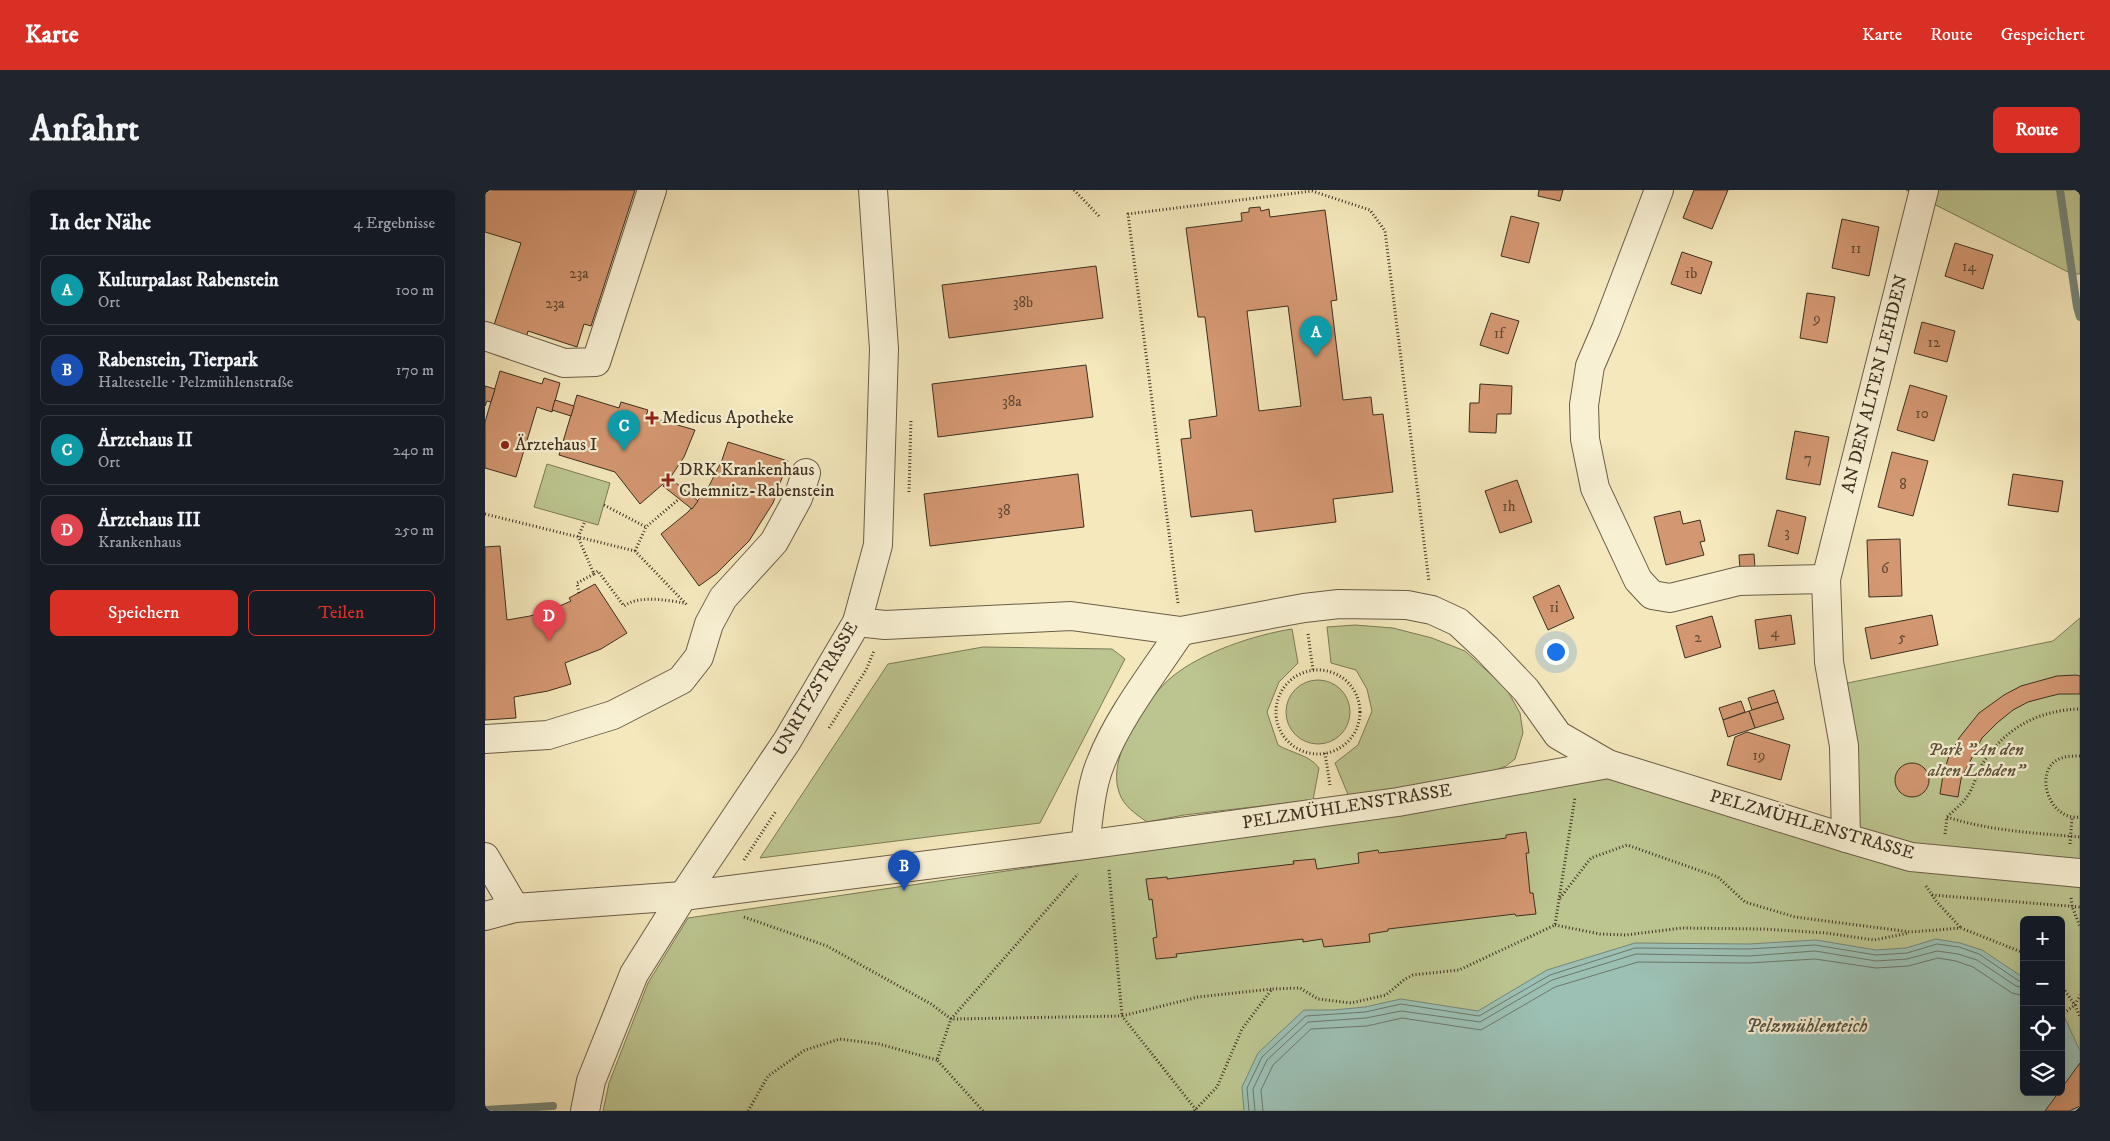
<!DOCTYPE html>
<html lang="de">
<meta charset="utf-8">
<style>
body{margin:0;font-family:"IM FELL DW Pica",serif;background:#20242c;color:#f1f3f6}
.controls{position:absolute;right:15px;bottom:15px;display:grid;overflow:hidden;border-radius:8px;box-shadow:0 5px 20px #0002}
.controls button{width:45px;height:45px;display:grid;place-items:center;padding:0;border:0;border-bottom:1px solid #363941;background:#171b24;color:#f1f3f6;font:25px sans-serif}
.you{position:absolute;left:1070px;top:461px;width:18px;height:18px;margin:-12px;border:4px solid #fff;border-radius:50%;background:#1a73e8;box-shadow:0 0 0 8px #1a73e833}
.badge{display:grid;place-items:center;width:32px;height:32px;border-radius:50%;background:#d93025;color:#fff;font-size:16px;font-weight:700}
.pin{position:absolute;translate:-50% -41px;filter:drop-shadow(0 1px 2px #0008)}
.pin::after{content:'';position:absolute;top:26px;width:18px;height:15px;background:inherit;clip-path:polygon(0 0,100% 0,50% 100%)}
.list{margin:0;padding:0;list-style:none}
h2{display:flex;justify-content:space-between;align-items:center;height:65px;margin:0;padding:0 20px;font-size:21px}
h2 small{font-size:16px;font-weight:400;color:#9ea1a6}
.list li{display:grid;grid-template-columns:32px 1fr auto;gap:15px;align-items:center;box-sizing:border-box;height:70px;margin:0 10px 10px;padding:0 10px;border:1px solid #363941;border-radius:8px}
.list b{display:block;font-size:19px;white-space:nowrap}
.list p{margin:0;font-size:16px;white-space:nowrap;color:#9ea1a6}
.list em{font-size:16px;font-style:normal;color:#9ea1a6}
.actions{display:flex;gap:10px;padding:15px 20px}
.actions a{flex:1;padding:11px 0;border:1px solid #d93025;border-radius:8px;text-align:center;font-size:18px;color:#d93025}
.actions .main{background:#d93025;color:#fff}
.icon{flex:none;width:28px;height:28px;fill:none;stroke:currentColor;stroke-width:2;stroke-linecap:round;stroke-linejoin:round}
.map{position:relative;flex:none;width:1595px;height:921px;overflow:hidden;border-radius:8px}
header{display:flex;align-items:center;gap:30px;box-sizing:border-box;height:70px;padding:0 25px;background:#d93025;color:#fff}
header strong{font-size:24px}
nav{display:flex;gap:28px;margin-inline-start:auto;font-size:18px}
.intro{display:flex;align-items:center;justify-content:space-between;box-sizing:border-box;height:120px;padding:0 30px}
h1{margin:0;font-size:35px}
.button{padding:12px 22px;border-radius:8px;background:#d93025;color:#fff;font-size:18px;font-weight:700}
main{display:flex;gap:30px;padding:0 30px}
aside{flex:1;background:#171b24;border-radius:8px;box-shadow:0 5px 20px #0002}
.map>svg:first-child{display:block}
.green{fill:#bcc590;stroke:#7c7a58;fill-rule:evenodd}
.water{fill:#9cc0b4;stroke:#768679}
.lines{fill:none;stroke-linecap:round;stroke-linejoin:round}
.shore{stroke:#6c786a;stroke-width:1}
.stream{stroke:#768679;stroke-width:8}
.building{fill:#d39771;stroke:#3d2f20;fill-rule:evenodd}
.minor-casing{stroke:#6b5d47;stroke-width:30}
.path{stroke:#3d2f20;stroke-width:3;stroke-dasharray:1 2.5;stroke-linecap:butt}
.minor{stroke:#f8f0d3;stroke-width:28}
.poi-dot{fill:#8f2418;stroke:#f8f0d3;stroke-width:2}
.labels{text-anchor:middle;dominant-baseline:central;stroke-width:4.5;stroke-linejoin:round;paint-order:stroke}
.number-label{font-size:15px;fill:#624934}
.street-label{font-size:18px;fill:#3d2f20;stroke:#f8f0d3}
.poi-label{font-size:18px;fill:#3d2f20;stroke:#f8f0d3;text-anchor:start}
.park-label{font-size:18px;font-style:italic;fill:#5d543c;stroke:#f8f0d3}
.water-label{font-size:19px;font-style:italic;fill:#555345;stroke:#f8f0d3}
</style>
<header>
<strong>Karte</strong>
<nav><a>Karte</a><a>Route</a><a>Gespeichert</a></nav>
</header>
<div class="intro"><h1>Anfahrt</h1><a class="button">Route</a></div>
<main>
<aside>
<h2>In der Nähe<small>4 Ergebnisse</small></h2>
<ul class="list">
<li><span class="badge" style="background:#0f9aa8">A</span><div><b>Kulturpalast Rabenstein</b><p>Ort</p></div><em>100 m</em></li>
<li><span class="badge" style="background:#1a4fb4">B</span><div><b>Rabenstein, Tierpark</b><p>Haltestelle · Pelzmühlenstraße</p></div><em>170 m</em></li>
<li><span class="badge" style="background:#0f9aa8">C</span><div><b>Ärztehaus II</b><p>Ort</p></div><em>240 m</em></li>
<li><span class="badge" style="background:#e0444e">D</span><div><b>Ärztehaus III</b><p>Krankenhaus</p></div><em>250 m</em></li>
</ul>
<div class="actions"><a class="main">Speichern</a><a>Teilen</a></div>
</aside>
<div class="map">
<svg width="1595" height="921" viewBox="0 0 1595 921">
<rect width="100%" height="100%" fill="#f4e8bc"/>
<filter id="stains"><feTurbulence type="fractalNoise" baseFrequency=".004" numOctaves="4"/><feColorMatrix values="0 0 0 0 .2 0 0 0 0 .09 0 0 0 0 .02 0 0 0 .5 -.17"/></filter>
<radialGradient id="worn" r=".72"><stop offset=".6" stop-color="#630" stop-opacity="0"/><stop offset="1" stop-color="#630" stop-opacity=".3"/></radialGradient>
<g class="green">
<polygon points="1421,0 1595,0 1595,84 1587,84"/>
<polygon points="62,274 125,293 113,335 49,317"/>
<polygon points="1595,428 1595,682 1361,648 1348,496 1568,451"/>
<polygon points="870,435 908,438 947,448 980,461 1021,498 1035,523 1038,543 1030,569 1021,576 1011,580 899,604 864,607 850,573 873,555 887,521 882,499 871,480 846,473 842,437"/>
<path d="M 807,439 L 813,473 L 794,492 L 782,522 L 793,555 C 806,563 825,565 834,578 L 828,610 L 699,625 L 662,632 C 651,624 638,616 634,602 C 621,567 662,507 688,486 C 718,462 769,445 807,439 Z"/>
<polygon points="498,457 627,459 640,469 555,633 275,668 403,474"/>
<circle cx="833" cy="522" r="32"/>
<path d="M 1131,585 L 1350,652 L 1595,689 L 1595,921 L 118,921 L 124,893 L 163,793 L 203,728 L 623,666 ZM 1539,730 L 1576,730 L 1576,902 L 1539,902 Z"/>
</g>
<polygon class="water" points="1451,749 1475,753 1497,760 1539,788 1539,902 1576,902 1576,823 1578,824 1595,861 1595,921 759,921 757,897 773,863 819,820 849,820 880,817 916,809 993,821 1062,780 1150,753 1264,754 1331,750 1391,760 1421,758"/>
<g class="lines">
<g class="shore">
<polyline points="764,921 762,898 777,867 821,826 880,822 916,814 994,826 1065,785 1150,758 1264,759 1330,755 1391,765 1422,763 1452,754 1474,757 1494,764 1534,791 1539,792"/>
<polyline points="770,921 768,899 782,870 823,832 881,828 916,821 995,832 1067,790 1151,764 1264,766 1330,761 1391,771 1422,769 1452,761 1473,764 1492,770 1531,796 1539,798"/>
<polyline points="778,921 776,900 788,875 826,839 882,836 917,828 996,840 1070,797 1153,772 1264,773 1330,769 1391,778 1423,776 1453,768 1471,771 1488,777 1527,803 1539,806"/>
</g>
<g class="stream">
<polyline points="1575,0 1592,117 1595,127"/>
<polyline points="0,920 68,916"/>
</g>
</g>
<g class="building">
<polygon points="0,0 150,0 106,136 99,134 92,157 43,141 41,149 8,138 36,53 0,42"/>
<polygon points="1054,0 1078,0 1075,11 1053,6"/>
<polygon points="1209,0 1243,0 1227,39 1198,28"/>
<path d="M 775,17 L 776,21 L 784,19 L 785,27 L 840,20 L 852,110 L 846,111 L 858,210 L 886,207 L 888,225 L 898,224 L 908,302 L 848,309 L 851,332 L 770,342 L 767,320 L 706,327 L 696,249 L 706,248 L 704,230 L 732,226 L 720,127 L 713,127 L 701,38 L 757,31 L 756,23 L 764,22 L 764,18 ZM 803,116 L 816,216 L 774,221 L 762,121 Z"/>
<polygon points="1026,26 1054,33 1044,73 1016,66"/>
<polygon points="1357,29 1394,37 1384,86 1347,78"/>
<polygon points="1470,53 1508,65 1498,99 1460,86"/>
<polygon points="1197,62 1227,72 1216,104 1186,94"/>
<polygon points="611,76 618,128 464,148 457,95"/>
<polygon points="1322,103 1350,107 1342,153 1315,148"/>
<polygon points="1006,123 1034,131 1023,164 995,155"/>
<polygon points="1437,132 1470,141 1462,172 1429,163"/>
<polygon points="601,175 608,227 453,247 447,194"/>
<polygon points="15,181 57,194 59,188 75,193 67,222 52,217 31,287 0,278 0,232"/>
<polygon points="995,194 1027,196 1026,224 1012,224 1011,243 984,242 985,213 994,213"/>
<polygon points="1425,195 1462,206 1449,251 1412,240"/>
<polygon points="0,196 10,199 6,212 2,211 0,216"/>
<polygon points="92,205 134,218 136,212 163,220 161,226 210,240 199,267 185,288 155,314 130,282 74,265"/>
<polygon points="70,210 89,216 86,226 67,220"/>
<polygon points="1310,241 1344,247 1335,295 1301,289"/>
<polygon points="243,252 303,271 288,313 264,351 232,383 214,396 176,344 203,322 223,298 237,270"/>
<polygon points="1407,262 1443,271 1428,326 1393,317"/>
<polygon points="593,284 599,337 445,356 439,304"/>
<polygon points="1528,284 1578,291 1573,322 1523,315"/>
<polygon points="185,288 213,311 207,319 178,296"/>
<polygon points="1032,290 1047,332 1015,343 1000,301"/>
<polygon points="1292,320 1321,327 1313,364 1283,356"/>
<polygon points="1195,321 1198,334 1215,330 1220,351 1215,352 1219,365 1181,375 1169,327"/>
<polygon points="1415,349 1417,406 1384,407 1382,350"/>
<polygon points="15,356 22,430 45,426 68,419 86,411 84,408 110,394 142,443 116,459 80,473 86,494 63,501 29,507 31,528 0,530 0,357"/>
<polygon points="1269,364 1270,378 1255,379 1254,365"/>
<polygon points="1074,395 1089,428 1063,440 1048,407"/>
<polygon points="1306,425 1310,454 1274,459 1270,430"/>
<polygon points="1447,425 1453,455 1386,469 1380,438"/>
<polygon points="1227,426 1236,457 1200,468 1191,436"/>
<polygon points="1591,485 1595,486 1595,504 1574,504 1558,508 1543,512 1528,520 1512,533 1497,548 1476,589 1473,607 1455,604 1458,585 1463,569 1474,548 1494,523 1519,505 1536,496 1572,486"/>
<polygon points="1289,500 1293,512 1267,520 1263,508"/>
<polygon points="1256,511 1260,522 1238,530 1234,518"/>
<polygon points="1293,512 1299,529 1270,538 1264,521"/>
<polygon points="1264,521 1270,538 1243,547 1238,530"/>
<polygon points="1262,542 1305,555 1296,590 1242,575 1250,547"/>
<circle cx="1427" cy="590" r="17"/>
<polygon points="1041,642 1044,663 1041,663 1045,703 1048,703 1051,724 1031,726 1030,724 903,739 903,741 884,744 885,752 839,757 837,749 818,752 818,749 691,764 692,767 671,769 668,748 672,747 667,709 664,710 661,689 682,687 682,689 800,675 809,674 808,671 830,669 832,679 874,673 873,663 893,660 894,663 1014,649 1021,648 1021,645"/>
<polygon points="1595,873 1595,916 1584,921 1560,921 1574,902 1576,902 1576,899"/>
</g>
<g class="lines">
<defs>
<g id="minor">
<polyline points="1174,0 1121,139 1105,176 1099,215 1100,249 1110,298 1153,390 1167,405 1185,408 1254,391 1341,389"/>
<polyline points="0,146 79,173 111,172 167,0"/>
<polyline points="372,432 400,435 586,426 696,441 819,418 854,414 922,415 947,420 973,432 1002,459 1041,500 1073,545 1123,574 1361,648 1426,667 1595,683"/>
<polyline points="0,549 63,545 128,525 196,490 214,467 224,434 238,408 289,352 313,308 321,283"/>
<polyline points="1361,648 1359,556 1344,472 1341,389 1439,0"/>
<path d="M 600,655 C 604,628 605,598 616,572 C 634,526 669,482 696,441"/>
<polyline points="0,667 30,718"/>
<polyline points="0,726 30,718 198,706 600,655 913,612 1123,574"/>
<polyline points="100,921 106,891 149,784 198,706 302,551 372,432 393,355 399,159 388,0"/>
</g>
</defs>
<use href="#minor" class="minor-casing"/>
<g class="path">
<polyline points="589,0 615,27"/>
<polyline points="424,302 426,229"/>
<polyline points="119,315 161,337"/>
<polyline points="0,324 150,361 203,416"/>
<polyline points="150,361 161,337 194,309"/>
<path d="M 109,384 L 113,381 L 139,416 C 154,405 181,410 199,413"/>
<polyline points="94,403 92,393 109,384 93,347 100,331"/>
<polyline points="693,413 643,24 827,1 885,20 900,41 944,392"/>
<polyline points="823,444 828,480"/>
<circle cx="833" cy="522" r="42"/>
<polyline points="344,538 381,480 389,461"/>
<polyline points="840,563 845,595"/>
<path d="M 1595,566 C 1587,566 1579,566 1572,570 C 1549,583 1564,631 1595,627"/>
<path d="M 1462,627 C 1505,641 1550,643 1595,647"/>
<path d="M 1460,644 L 1462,627 C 1468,621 1476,615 1481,608 C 1489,598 1491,584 1498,573 C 1520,538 1554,520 1595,519"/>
<polyline points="1585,654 1587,628"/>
<polyline points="259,670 291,621"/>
<polyline points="624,680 637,826 713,807 787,799"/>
<polyline points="1441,696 1451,711 1476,738"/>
<polyline points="1447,705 1595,717"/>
<polyline points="1075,708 1106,668 1142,655 1233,687 1260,712 1310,727 1426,742 1476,738 1539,763"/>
<polyline points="1586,708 1587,716 1595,737"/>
<polyline points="259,727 342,756 446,814 466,829 637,826 712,921"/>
<polyline points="1070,735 1115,744 1141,745 1197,738 1278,739 1341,743 1389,750 1424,743"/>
<polyline points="1576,795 1590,815 1595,827"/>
<polyline points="1576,825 1590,815 1595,805"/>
<polyline points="263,921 283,886 320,860 355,849 394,854 452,870"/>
<polyline points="498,921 452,870 466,829 593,684"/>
<polyline points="709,921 732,897 757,839 787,799 815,798 833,809 866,813 901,805 920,789 928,785 974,780 1070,735 1090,607"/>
</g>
<use href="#minor" class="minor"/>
</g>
<g class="poi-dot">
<path d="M164.5 220.5h5v5h5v5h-5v5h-5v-5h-5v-5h5z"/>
<circle cx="20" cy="255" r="5"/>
<path d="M180.5 282.5h5v5h5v5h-5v5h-5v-5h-5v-5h5z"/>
</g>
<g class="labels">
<g class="number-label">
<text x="1371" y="58">11</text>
<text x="1484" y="76">14</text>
<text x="94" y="83">23a</text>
<text x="1206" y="83">1b</text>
<text x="538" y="112">38b</text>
<text x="70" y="113">23a</text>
<text x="1332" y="128">9</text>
<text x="1014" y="143">1f</text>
<text x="1449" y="152">12</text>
<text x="527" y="211">38a</text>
<text x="1437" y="223">10</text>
<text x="1323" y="268">7</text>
<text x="1418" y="294">8</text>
<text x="1024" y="316">1h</text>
<text x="519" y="320">38</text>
<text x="1302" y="342">3</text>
<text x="1400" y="378">6</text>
<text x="1069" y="417">1i</text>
<text x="1290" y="442">4</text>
<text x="1213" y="447">2</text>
<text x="1417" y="447">5</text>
<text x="1274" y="565">19</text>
</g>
<g class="street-label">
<text transform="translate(1390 194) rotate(-76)">AN DEN ALTEN LEHDEN</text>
<text transform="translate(331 499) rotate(-60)">UNRITZSTRASSE</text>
<text transform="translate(862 617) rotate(-9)">PELZMÜHLENSTRASSE</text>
<text transform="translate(1327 635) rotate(16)">PELZMÜHLENSTRASSE</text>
</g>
<g class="poi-label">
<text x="177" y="228">Medicus Apotheke</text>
<text x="30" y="255">Ärztehaus I</text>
<text x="194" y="280">DRK Krankenhaus<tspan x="194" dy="21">Chemnitz-Rabenstein</tspan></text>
</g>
<g class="park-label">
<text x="1491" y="560">Park "An den<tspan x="1491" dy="21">alten Lehden"</tspan></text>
</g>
<g class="water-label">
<text x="1322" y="836">Pelzmühlenteich</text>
</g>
</g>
<rect width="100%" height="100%" filter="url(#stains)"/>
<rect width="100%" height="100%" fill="url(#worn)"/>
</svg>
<div class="controls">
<button>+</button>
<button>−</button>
<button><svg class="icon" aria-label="locate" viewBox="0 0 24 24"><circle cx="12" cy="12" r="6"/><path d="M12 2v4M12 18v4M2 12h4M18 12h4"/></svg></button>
<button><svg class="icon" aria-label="layers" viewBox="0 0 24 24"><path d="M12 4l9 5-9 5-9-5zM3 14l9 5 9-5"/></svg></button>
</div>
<div class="you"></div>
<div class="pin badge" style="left:831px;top:167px;background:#0f9aa8">A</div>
<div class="pin badge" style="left:419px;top:701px;background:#1a4fb4">B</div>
<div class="pin badge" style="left:139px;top:261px;background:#0f9aa8">C</div>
<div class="pin badge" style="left:64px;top:451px;background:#e0444e">D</div>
</div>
</main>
